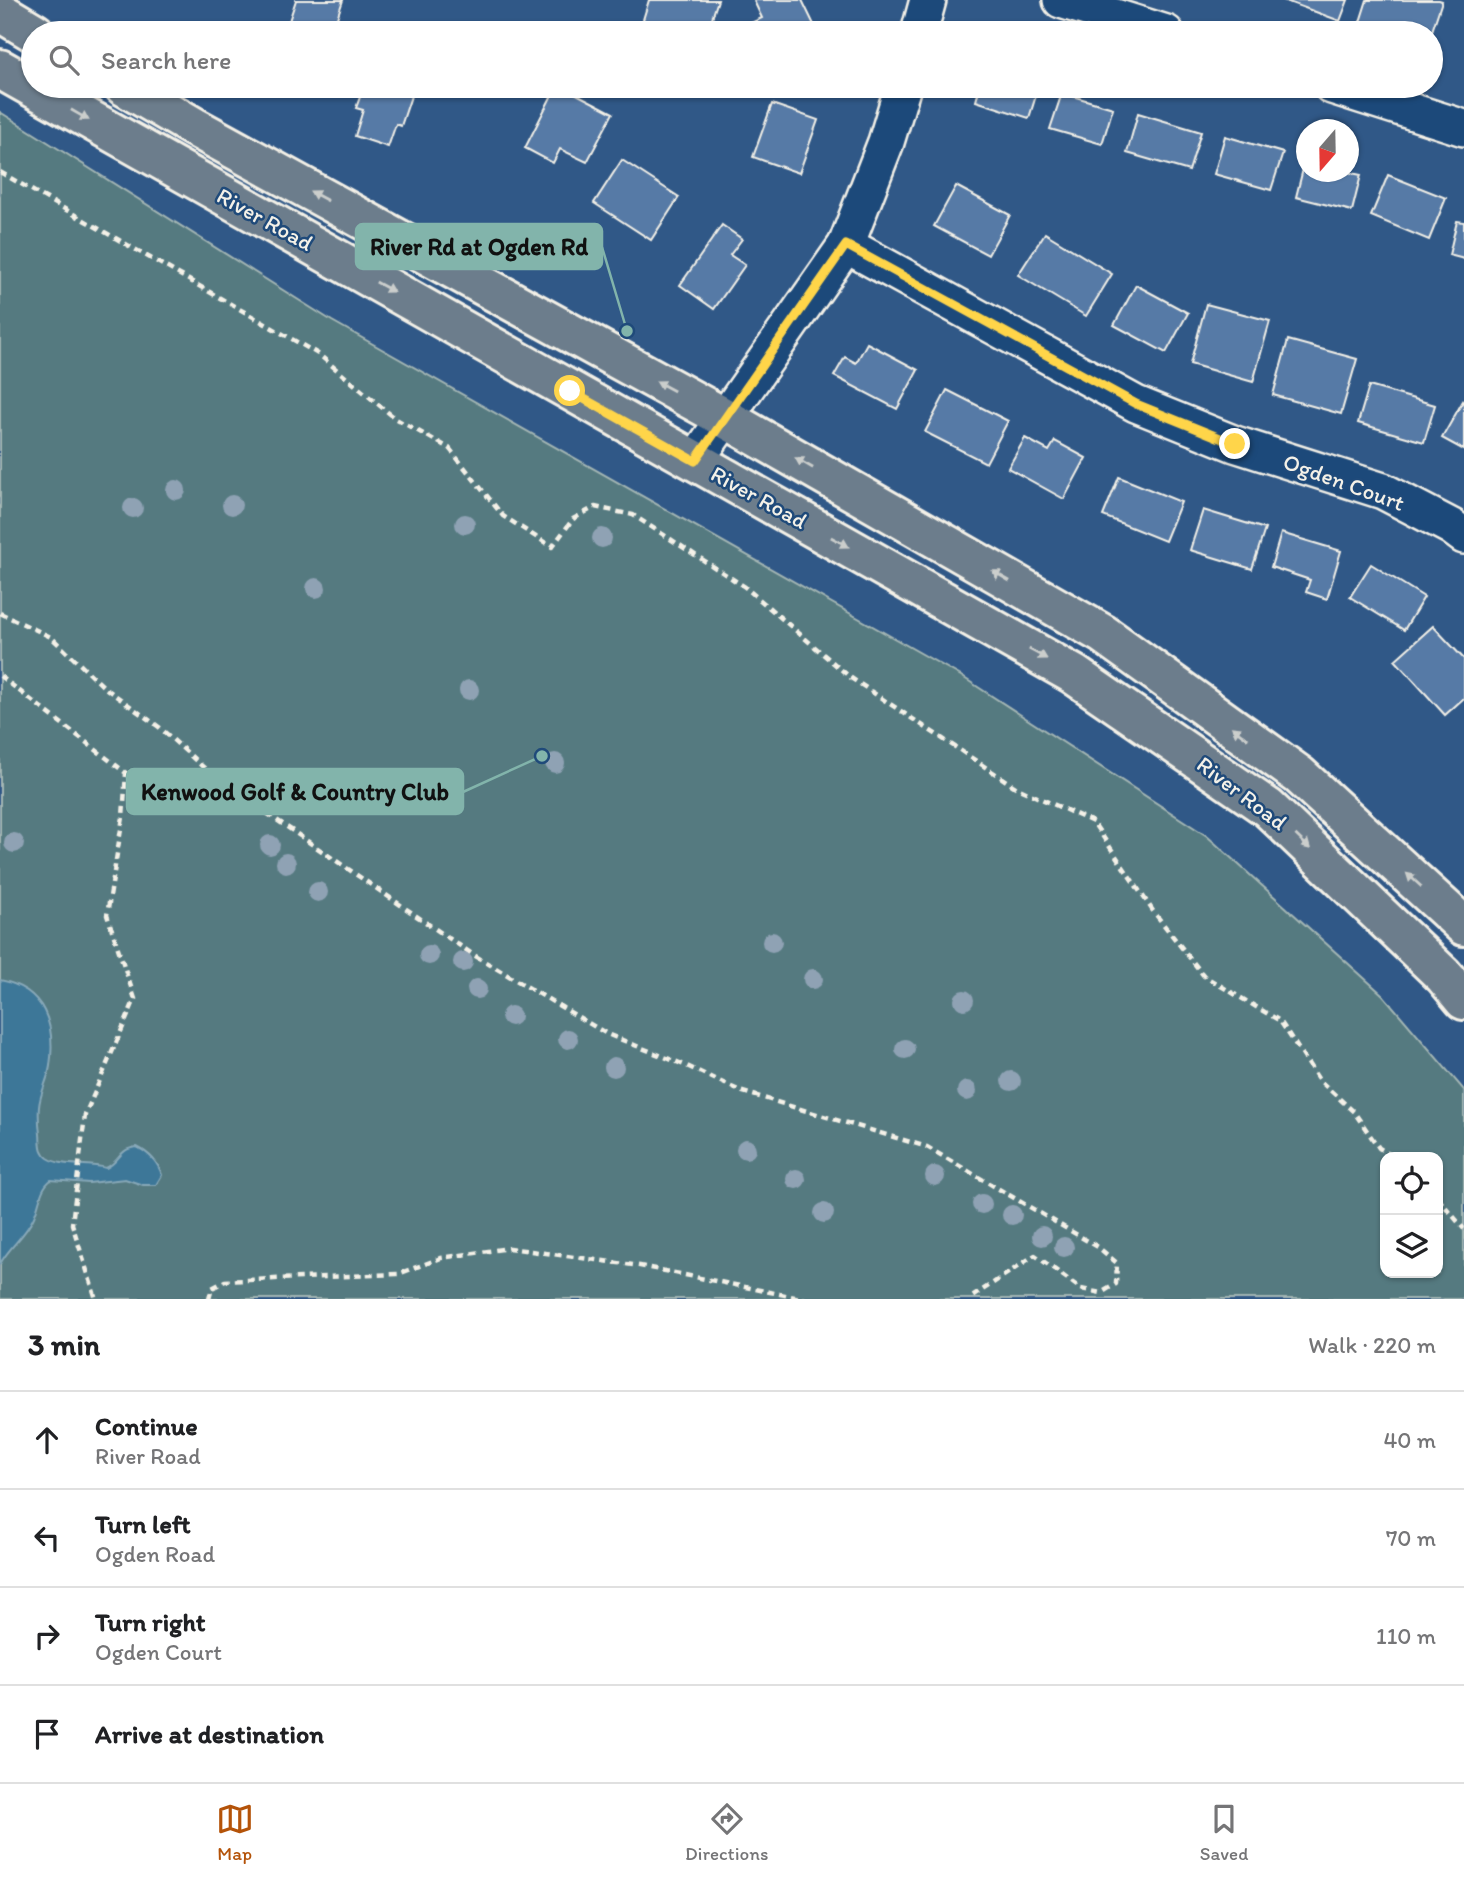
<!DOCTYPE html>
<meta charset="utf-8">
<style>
body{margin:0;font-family:Itim,sans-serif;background:#f6f6f6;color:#202124}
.controls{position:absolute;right:21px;bottom:21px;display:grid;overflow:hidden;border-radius:14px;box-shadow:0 2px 5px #0004}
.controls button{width:63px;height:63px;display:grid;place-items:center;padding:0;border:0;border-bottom:2px solid #e0e0e0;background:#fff;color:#202124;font:35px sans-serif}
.compass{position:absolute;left:1296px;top:119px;width:63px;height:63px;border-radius:50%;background:#fff;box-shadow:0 2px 5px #0004;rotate:200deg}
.stop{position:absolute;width:21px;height:21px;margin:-16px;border:5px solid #ffd54a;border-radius:50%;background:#fff}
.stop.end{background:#ffd54a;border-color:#fff;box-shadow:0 2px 7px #0008}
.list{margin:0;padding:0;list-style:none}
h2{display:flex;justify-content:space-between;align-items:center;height:91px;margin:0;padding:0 28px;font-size:30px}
h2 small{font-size:23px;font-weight:400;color:#757577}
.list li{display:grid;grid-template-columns:46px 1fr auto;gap:21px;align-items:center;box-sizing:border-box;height:98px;padding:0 28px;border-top:2px solid #e0e0e0}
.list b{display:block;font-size:26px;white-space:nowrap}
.list p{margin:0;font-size:23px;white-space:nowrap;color:#757577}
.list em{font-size:23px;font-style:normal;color:#757577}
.icon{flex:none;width:38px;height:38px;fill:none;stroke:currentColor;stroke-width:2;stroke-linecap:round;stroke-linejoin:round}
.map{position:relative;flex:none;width:1464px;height:1299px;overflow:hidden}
.search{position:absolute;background:#fff;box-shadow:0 2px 5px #0004;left:21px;right:21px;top:21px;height:77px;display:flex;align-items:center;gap:18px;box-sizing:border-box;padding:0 24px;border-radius:38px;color:#757577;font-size:26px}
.sheet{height:483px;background:#fff}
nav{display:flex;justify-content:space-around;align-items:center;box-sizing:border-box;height:98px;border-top:2px solid #e0e0e0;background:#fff;font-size:19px;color:#757577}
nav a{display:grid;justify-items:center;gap:4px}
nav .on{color:#b45309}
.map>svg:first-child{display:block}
.green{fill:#557a80;stroke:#a4b6b4;stroke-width:2;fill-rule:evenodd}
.water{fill:#3e7798;stroke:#87a8b8;stroke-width:2}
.building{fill:#567aa6;stroke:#f4f1e8;stroke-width:2}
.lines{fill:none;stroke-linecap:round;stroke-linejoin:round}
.minor-casing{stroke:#f4f1e8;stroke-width:40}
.major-casing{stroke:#f4f1e8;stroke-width:44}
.path{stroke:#f4f1e8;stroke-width:4.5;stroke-dasharray:7 5;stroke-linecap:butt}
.minor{stroke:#1f4a7a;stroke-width:35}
.major{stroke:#6c7d8c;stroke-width:38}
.tree{fill:#8fa2b4}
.oneway{fill:#cbcecc}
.route{stroke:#ffd54a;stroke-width:9}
.labels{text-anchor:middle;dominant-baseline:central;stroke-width:5;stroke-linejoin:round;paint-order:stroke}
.street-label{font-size:23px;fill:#f4f1e8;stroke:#1f4a7a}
.leader{fill:none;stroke:#82b4ab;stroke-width:2.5}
.callout-dot{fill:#82b4ab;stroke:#1f4a7a;stroke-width:2.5}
.callout{fill:#82b4ab;stroke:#82b4ab;stroke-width:2.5}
.callout-label{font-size:24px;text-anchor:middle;font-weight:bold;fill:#111}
</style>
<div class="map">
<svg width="1464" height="1299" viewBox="0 0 1464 1299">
<rect width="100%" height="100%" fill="#305887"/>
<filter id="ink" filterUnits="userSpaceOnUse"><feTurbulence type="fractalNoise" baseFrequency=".0143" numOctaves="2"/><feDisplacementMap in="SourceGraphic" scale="14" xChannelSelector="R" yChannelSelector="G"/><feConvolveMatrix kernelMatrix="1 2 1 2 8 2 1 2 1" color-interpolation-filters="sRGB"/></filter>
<g filter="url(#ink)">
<path class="green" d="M 0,112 L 332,321 L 961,676 L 1207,836 L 1383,995 L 1464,1090 L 1464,1299 L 0,1299 ZM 1385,1157 L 1438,1157 L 1438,1273 L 1385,1273 Z"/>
<path class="water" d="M 0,980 C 45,989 56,1025 50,1066 C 48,1080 40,1093 39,1107 C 38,1117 39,1125 40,1134 C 41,1144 39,1151 48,1158 C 63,1168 88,1162 106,1168 C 121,1161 118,1149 137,1147 C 149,1153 158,1162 162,1175 L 156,1185 L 143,1185 L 125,1179 L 89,1183 L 51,1180 C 39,1189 40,1206 33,1219 C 25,1236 9,1247 0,1264 Z"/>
<g class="building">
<polygon points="296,0 343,0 332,33 285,33"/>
<polygon points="649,0 718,0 707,33 639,33"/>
<polygon points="757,0 802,0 818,33 742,33 740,28 762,18 754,1"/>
<polygon points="1283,0 1348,0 1340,21"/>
<polygon points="1367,0 1439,0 1442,1 1431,34 1391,33 1360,22"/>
<polygon points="374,24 400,32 400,33 366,33 367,29 371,30"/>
<polygon points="364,86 403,86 401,92 411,96 401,126 396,124 388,147 355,136 363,110 356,108"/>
<polygon points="980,86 1039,86 1029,118 976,101"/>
<polygon points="565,88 613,113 587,162 560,149 553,163 525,148 554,91 561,94"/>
<polygon points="1062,93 1113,108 1102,144 1050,129"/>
<polygon points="772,104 818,120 799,173 753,157"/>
<polygon points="1138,113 1201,132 1189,171 1127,153"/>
<polygon points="1225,136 1283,153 1271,190 1214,174"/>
<polygon points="622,160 679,197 651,240 594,203"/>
<polygon points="1305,161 1306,172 1347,172 1361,175 1352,211 1296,197"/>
<polygon points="1388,175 1446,198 1429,240 1371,216"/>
<polygon points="956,186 1010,215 988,255 934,226"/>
<polygon points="1457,221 1464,222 1464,259 1449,255"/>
<polygon points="722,225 742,239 730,255 745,265 714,309 680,285"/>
<polygon points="1045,233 1112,274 1086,316 1018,275"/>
<polygon points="1136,285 1188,313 1166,353 1114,325"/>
<polygon points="1206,304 1270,321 1253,382 1190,364"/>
<polygon points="1288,340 1357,359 1341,414 1273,395"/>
<polygon points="867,343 918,370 897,409 834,376 845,357 856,363"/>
<polygon points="1369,386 1435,405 1424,442 1358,423"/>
<polygon points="947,390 1008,421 986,463 925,432"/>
<polygon points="1463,401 1464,402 1464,450 1442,438"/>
<polygon points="1025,438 1049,451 1055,441 1086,458 1064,499 1008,468"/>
<polygon points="1119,477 1181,502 1165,541 1103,516"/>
<polygon points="1203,510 1265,529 1252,569 1190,550"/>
<polygon points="1281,533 1341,551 1327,599 1306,592 1310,580 1271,567"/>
<polygon points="1371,564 1424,597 1404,630 1350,597"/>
<polygon points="1433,626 1464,659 1464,698 1445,715 1395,660"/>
</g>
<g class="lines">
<defs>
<g id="minor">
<polyline points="1061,0 1166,33"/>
<polyline points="919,33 928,0"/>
<polyline points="1332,86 1464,128"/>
<polyline points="846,245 1136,404 1235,444 1383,491 1452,527 1464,536"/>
<polyline points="695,461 846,245 886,142 903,86"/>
</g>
<g id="major">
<polyline points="0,12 35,33"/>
<polyline points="0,69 1073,674 1268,808 1444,976 1464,1000"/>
<polyline points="124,86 194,127 725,418 1103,634 1299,775 1464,926"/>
</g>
</defs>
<use href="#minor" class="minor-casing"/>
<use href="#major" class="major-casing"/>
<g class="path">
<polyline points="0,172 318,354 396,419 449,448 503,516 552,547 573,519 595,507 633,515 745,587 851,678 1017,788 1093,822 1153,911 1204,976 1280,1021 1319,1080 1354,1112 1379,1148 1394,1157"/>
<polyline points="0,613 51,637 105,688 159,727 214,777 472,954 607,1034 687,1066 740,1091 927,1147 1098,1247 1117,1263 1116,1284 1101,1293 1081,1289 1035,1255 969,1299"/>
<polyline points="0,676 126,773 123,817 107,915 135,999 85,1115 72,1224 96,1299"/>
<polyline points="1438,1198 1464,1229"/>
<polyline points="209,1299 212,1288 225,1281 398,1274 441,1258 509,1248 640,1266 805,1299"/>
</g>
<use href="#minor" class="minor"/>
<use href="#major" class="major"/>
</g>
<g class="tree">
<circle cx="176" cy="490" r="10"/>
<circle cx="232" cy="505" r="10"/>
<circle cx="133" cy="508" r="10"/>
<circle cx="465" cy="524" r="10"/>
<circle cx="602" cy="538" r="10"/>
<circle cx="316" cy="588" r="10"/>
<circle cx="469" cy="690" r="10"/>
<circle cx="555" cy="763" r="10"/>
<circle cx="14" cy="843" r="10"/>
<circle cx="270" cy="845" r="10"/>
<circle cx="286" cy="863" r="10"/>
<circle cx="318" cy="892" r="10"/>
<circle cx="772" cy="942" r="10"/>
<circle cx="429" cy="955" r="10"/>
<circle cx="463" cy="962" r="10"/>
<circle cx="813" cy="979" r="10"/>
<circle cx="477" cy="989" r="10"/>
<circle cx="964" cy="1000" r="10"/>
<circle cx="511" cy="1016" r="10"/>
<circle cx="568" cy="1039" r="10"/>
<circle cx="905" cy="1049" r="10"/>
<circle cx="614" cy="1067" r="10"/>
<circle cx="1011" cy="1081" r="10"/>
<circle cx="967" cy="1091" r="10"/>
<circle cx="746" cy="1149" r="10"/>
<circle cx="935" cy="1176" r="10"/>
<circle cx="796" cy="1179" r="10"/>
<circle cx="982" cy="1204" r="10"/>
<circle cx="824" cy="1213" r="10"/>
<circle cx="1012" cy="1215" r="10"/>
<circle cx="1042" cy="1236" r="10"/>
<circle cx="1064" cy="1247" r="10"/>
</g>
<defs><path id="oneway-solid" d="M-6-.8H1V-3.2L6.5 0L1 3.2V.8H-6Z" transform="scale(1.75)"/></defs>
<g class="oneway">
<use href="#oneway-solid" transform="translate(80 115) rotate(30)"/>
<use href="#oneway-solid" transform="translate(319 196) rotate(-151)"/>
<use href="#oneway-solid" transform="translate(385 287) rotate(29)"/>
<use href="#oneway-solid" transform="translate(665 386) rotate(-151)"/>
<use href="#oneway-solid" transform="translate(804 463) rotate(-150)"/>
<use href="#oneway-solid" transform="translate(840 542) rotate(29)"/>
<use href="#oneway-solid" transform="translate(1001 576) rotate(-150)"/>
<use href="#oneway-solid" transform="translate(1038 654) rotate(29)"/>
<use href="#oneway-solid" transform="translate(1240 733) rotate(-144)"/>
<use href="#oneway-solid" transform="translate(1303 842) rotate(44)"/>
<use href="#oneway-solid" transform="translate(1414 880) rotate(-138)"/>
</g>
</g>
<g class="lines" filter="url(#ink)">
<polyline class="route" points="570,391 695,461 846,245 1136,404 1235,444"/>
</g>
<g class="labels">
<g class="street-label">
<text transform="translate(265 219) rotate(29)">River Road</text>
<text transform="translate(1344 482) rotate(20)">Ogden Court</text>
<text transform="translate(759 497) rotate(29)">River Road</text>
<text transform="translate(1242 793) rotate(37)">River Road</text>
</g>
</g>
<path class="leader" d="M627 331L602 247M542 756L463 792"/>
<g class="callout-dot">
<circle cx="627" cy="331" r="7"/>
<circle cx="542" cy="756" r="7"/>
</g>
<g class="callout">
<rect x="356" y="224" width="246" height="45" rx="7"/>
<rect x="127" y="769" width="336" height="45" rx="7"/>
</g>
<g class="callout-label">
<text x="479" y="255">River Rd at Ogden Rd</text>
<text x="295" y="800">Kenwood Golf &amp; Country Club</text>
</g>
</svg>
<div class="controls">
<button><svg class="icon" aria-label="locate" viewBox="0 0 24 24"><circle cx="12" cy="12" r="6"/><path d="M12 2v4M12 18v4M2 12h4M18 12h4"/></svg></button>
<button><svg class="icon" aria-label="layers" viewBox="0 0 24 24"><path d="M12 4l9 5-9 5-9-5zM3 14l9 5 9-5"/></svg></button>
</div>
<svg class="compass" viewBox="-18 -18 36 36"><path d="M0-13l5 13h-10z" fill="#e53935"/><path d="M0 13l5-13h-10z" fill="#757577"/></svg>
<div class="stop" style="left:570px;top:391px"></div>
<div class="stop end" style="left:1235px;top:444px"></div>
<div class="search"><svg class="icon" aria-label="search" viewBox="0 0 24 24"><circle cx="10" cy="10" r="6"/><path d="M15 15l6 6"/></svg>Search here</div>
</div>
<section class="sheet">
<h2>3 min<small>Walk · 220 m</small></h2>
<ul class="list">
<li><svg class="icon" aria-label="ahead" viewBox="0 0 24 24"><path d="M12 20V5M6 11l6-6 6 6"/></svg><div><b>Continue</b><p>River Road</p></div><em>40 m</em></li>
<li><svg class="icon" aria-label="left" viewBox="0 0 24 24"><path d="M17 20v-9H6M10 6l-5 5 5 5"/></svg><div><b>Turn left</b><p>Ogden Road</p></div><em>70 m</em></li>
<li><svg class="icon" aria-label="right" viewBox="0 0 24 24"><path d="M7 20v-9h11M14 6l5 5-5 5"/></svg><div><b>Turn right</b><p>Ogden Court</p></div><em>110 m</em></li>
<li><svg class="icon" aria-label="arrive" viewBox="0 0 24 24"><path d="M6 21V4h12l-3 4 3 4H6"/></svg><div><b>Arrive at destination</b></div></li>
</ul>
</section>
<nav>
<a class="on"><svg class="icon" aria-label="map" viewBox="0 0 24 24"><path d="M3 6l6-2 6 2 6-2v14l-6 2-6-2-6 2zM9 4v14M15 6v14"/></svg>Map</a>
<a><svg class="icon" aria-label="directions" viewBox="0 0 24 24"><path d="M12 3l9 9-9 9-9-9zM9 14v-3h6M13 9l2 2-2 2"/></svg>Directions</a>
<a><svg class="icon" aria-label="saved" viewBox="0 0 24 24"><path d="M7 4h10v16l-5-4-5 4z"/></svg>Saved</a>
</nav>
